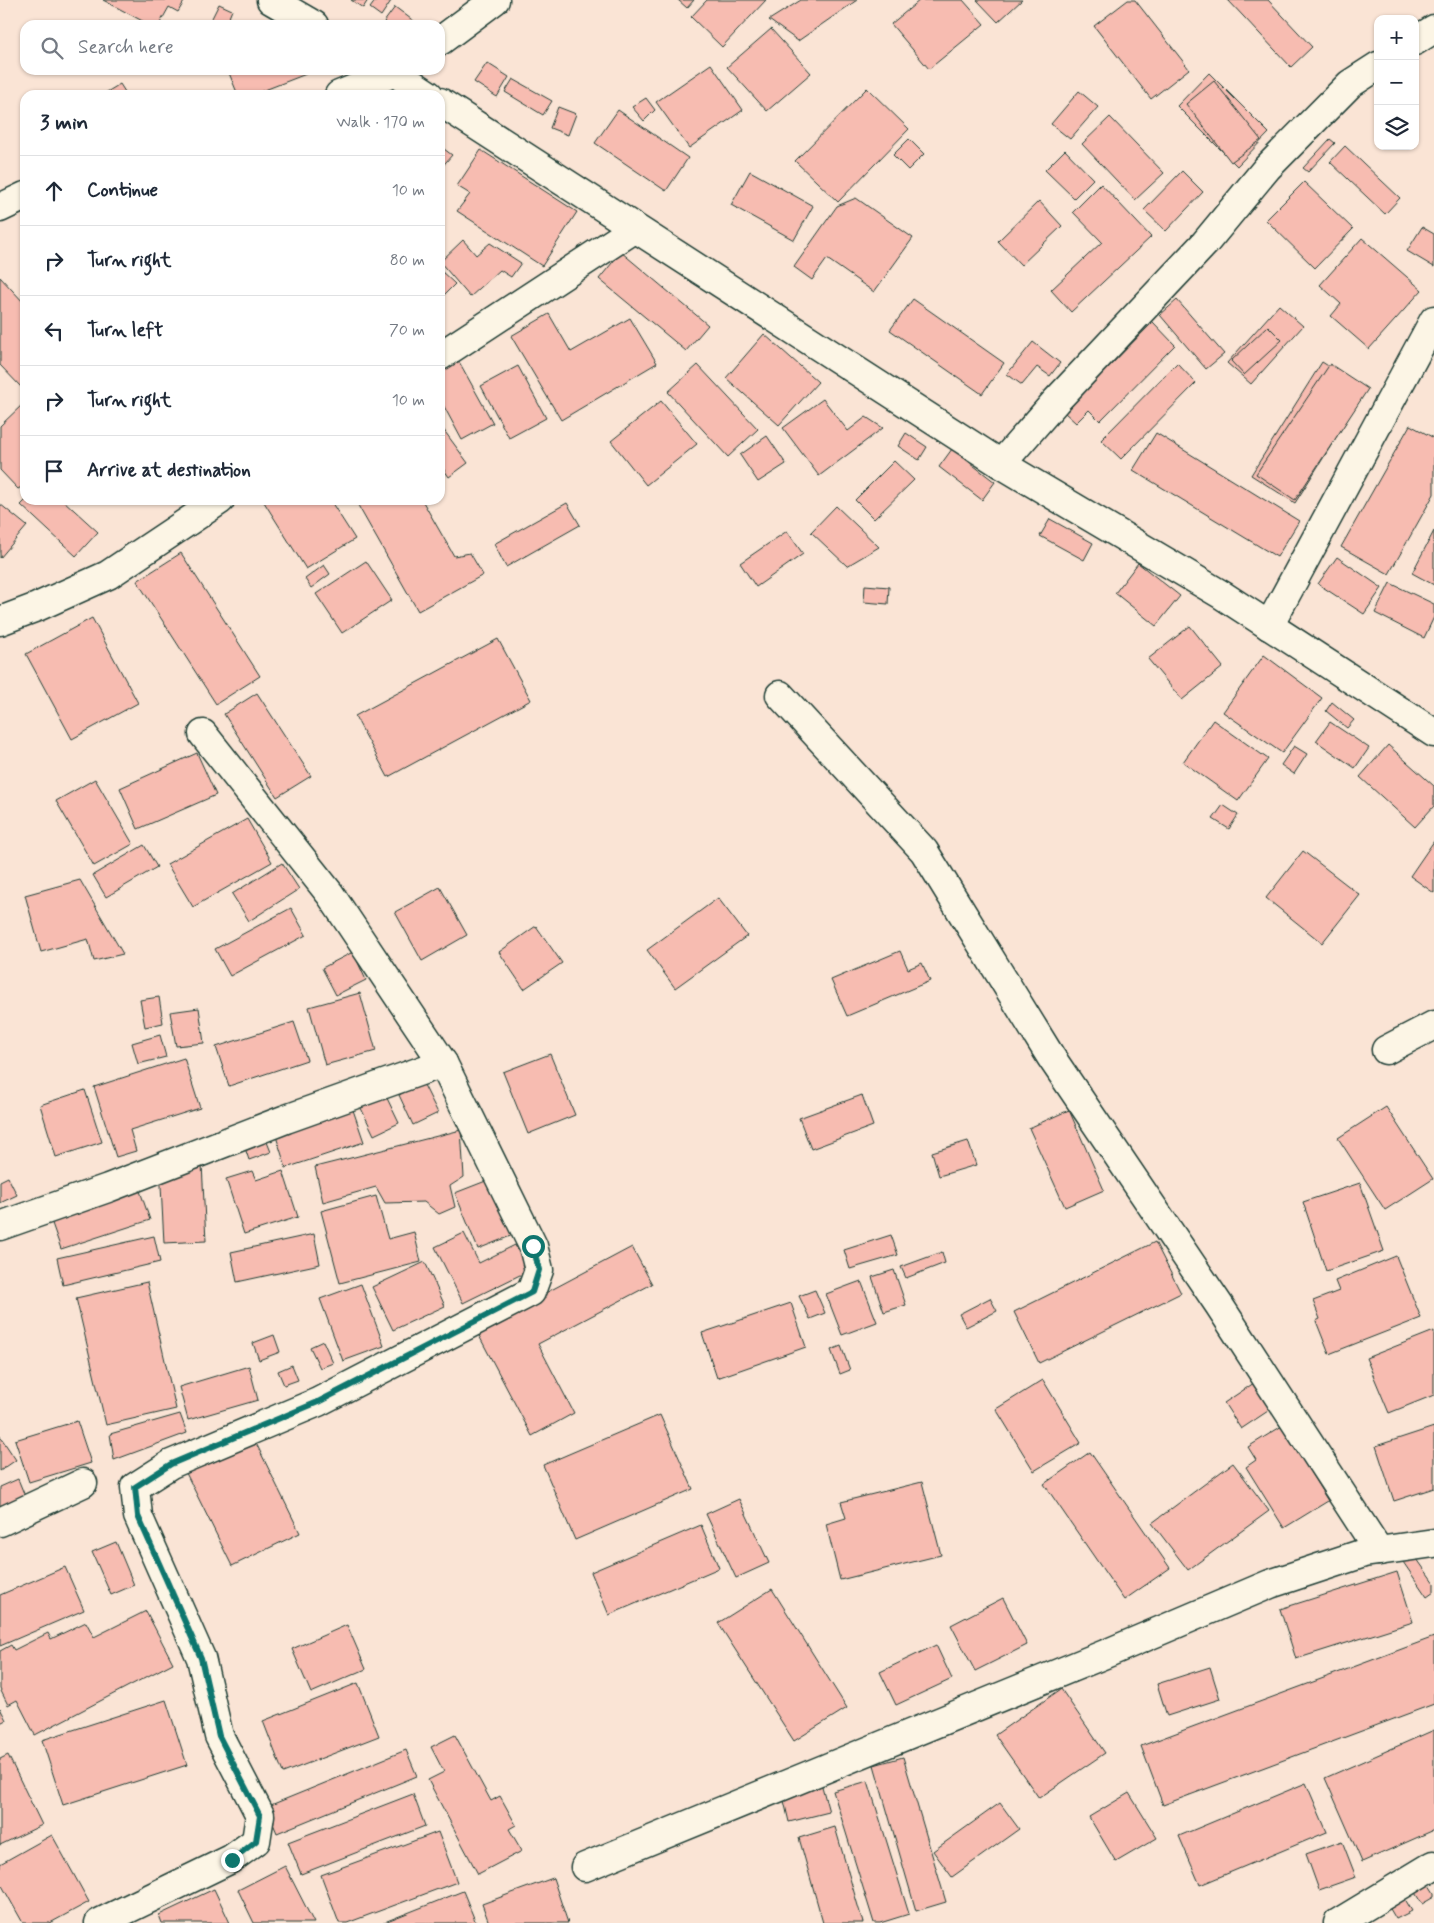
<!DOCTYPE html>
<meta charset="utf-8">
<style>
body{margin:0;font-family:Mynerve,sans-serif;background:#f2f2f3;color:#1f2937}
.controls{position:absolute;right:15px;top:15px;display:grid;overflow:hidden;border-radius:10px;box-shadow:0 1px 4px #0004}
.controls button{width:45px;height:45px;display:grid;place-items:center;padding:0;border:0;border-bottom:1px solid #e0e1e3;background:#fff;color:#1f2937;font:25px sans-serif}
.stop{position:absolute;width:15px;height:15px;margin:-11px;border:4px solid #0f766e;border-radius:50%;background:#fff}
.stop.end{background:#0f766e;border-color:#fff;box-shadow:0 1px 5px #0008}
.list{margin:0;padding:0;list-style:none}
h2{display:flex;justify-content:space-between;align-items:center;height:65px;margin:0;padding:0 20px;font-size:21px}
h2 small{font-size:16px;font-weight:400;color:#747a83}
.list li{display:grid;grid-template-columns:32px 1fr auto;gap:15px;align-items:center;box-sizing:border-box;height:70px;padding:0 20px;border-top:1px solid #e0e1e3}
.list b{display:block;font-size:19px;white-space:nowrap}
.list em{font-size:16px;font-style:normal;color:#747a83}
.icon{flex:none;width:28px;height:28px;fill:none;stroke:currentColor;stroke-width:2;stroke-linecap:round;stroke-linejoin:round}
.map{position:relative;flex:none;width:1434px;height:1923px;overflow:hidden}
.search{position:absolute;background:#fff;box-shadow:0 1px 4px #0004;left:20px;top:20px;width:425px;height:55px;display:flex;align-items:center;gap:12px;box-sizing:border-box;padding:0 18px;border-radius:15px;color:#747a83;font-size:19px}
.panel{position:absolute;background:#fff;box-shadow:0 1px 4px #0004;left:20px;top:90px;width:425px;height:415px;border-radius:15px}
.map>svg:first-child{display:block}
.building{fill:#f7bcb1;stroke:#1f3d34}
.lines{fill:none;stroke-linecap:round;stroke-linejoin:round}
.street-casing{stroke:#1f3d34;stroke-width:31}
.street{stroke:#fcf5e5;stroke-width:28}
.route{stroke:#0f766e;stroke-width:6}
</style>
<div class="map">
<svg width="1434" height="1923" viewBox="0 0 1434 1923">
<rect width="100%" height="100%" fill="#fae4d5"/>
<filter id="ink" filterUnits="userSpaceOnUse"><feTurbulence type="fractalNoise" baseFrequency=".02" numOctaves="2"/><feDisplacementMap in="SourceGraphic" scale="10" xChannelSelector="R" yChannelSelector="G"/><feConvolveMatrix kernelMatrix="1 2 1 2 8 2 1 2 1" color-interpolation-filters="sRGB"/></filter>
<g filter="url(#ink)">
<g class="building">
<polygon points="103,0 185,0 178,12 169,7 159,25 150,25"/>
<polygon points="351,0 368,0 363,8"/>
<polygon points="376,0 391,1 381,16 370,8"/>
<polygon points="678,0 694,0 687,8"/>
<polygon points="707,0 766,0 722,47 691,17"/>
<polygon points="801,0 857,0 798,41 769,20"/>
<polygon points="920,0 963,0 984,24 929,69 891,24"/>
<polygon points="977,0 1022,0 998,22"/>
<polygon points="1128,0 1135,0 1189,69 1151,99 1094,26"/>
<polygon points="1228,0 1268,0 1312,47 1291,67"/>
<polygon points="219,4 232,10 226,25 211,20"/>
<polygon points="395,7 419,25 388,25 384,22"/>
<polygon points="771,29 811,73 767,111 727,67"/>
<polygon points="487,63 509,77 497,97 474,82"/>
<polygon points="711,64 743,110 689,148 656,102"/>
<polygon points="237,70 304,70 306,74 252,95 238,95 229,73"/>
<polygon points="1209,73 1269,133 1237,166 1177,106"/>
<polygon points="513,79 552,101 543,115 505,92"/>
<polygon points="1214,81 1261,140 1231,162 1186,104"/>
<polygon points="120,84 127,95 102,95"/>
<polygon points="867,88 909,129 838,202 795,161"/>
<polygon points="1079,91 1098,107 1070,139 1051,124"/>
<polygon points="646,98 655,110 644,121 632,107"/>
<polygon points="558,107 576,114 568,135 550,128"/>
<polygon points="618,110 688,158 666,191 595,143"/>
<polygon points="1110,117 1164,173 1135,200 1082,144"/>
<polygon points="909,139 924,154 908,170 893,155"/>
<polygon points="1330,139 1335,143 1308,172 1303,168"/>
<polygon points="440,146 452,155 440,169"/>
<polygon points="1345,146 1400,198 1385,214 1330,162"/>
<polygon points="481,150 577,212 542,266 457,211 470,194 457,186"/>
<polygon points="1065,150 1093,179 1074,198 1045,170"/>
<polygon points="750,171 813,206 794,240 731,205"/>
<polygon points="1182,171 1203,192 1166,231 1144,210"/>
<polygon points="1304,182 1353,229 1315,268 1266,220"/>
<polygon points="1101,184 1151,237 1071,312 1051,290 1102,242 1073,212"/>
<polygon points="856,198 913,238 874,292 827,259 812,280 794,267 837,206"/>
<polygon points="1039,201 1062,226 1021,265 998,241"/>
<polygon points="1422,227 1434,234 1434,267 1407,251"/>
<polygon points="1362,238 1422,290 1369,349 1331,316 1341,304 1320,285"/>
<polygon points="463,240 476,255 490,243 521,263 511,277 500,270 470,297 440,262"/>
<polygon points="621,252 708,325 686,351 599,279"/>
<polygon points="440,270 455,284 440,299"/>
<polygon points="0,277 25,304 25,385 22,388 0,365"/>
<polygon points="913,299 1004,363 982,394 890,330"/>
<polygon points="1177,300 1224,354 1206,369 1160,315"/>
<polygon points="1279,305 1303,326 1251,384 1227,363"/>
<polygon points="549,314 571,352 630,318 657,363 561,420 511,336"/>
<polygon points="1153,322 1175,345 1100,421 1089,410 1076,423 1064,412"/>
<polygon points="1268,326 1282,340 1244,375 1231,361"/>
<polygon points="764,334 818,382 779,425 726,378"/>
<polygon points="1033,342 1060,363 1050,376 1037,367 1022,385 1007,374"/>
<polygon points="457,358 493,423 462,440 440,399 440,367"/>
<polygon points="1322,362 1366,390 1295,503 1251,475"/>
<polygon points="1177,363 1196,383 1121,459 1101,440"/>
<polygon points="1330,364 1368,389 1295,500 1256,474"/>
<polygon points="698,365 758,429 728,457 668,392"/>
<polygon points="518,366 546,418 509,438 481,386"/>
<polygon points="823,399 848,431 866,417 883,428 819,476 783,428"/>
<polygon points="661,401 697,444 646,485 611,441"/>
<polygon points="25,402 25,485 18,489 0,470 0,426"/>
<polygon points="440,425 468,463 449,477 440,464"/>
<polygon points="1410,425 1434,438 1434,494 1389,574 1341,547"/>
<polygon points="906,433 927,447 919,460 898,446"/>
<polygon points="1156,433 1299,521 1277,557 1133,470"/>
<polygon points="767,436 786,464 758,482 740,455"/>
<polygon points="952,449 995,482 982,500 939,467"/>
<polygon points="894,461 914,480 874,519 855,500"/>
<polygon points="26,500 63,500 98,532 76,556 21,505"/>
<polygon points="268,500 330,500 355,539 306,569 264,502"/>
<polygon points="355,500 422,500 454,556 470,553 483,575 418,611"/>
<polygon points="567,503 580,525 506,567 494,544"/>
<polygon points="0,504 27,526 0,558"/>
<polygon points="836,506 879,547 847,566 811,532"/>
<polygon points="1050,519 1093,543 1084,560 1040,536"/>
<polygon points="787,531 803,554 756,587 740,563"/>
<polygon points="1434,531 1434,585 1412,573"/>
<polygon points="181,553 260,676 216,704 137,581"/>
<polygon points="1337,557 1382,588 1364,614 1318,584"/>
<polygon points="366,561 392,600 342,633 316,594"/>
<polygon points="1138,563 1180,596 1156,626 1115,593"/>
<polygon points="324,565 330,574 311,588 305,579"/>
<polygon points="1390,583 1434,604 1434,617 1424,638 1375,613"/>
<polygon points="865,585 889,587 888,604 864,602"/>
<polygon points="92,618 138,703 72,739 26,654"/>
<polygon points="1190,626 1223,667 1182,700 1148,659"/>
<polygon points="498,639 531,700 388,777 355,716"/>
<polygon points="1264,655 1322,698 1282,753 1223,712"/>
<polygon points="257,693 311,776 277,797 224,714"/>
<polygon points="1332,702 1354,720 1347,728 1326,711"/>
<polygon points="1213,720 1268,759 1238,801 1183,762"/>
<polygon points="1330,722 1369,748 1355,768 1316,741"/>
<polygon points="1388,745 1434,786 1434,806 1415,827 1360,777"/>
<polygon points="1294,746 1307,754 1294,774 1281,765"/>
<polygon points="197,753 216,795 138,829 120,788"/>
<polygon points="95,779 133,844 94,866 56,801"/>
<polygon points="1223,805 1238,815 1229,829 1213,819"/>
<polygon points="247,819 272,862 193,907 167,864"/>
<polygon points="1434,841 1434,893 1410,876"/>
<polygon points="144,845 157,867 106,897 93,875"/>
<polygon points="1303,851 1360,895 1322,943 1266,898"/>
<polygon points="282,863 299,889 249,921 232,894"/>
<polygon points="80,880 123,954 94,961 88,939 41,952 25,895"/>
<polygon points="440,887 467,935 422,961 395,912"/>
<polygon points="718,898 747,936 675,988 647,950"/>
<polygon points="291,908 306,935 230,976 215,949"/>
<polygon points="536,926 562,963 524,989 499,952"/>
<polygon points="900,951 908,969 922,963 930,981 847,1016 831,980"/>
<polygon points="353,952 366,980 336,995 322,968"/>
<polygon points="360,993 376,1051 325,1065 309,1007"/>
<polygon points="159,997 163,1023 145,1027 140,1000"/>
<polygon points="199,1008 204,1043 176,1046 170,1012"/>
<polygon points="294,1022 307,1060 229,1086 216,1047"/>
<polygon points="160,1035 166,1057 138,1064 132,1043"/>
<polygon points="550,1054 575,1115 528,1134 503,1072"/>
<polygon points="184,1058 200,1108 130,1130 136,1151 116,1157 94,1087"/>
<polygon points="423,1083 438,1113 413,1125 399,1095"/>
<polygon points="85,1090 102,1142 56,1157 40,1105"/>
<polygon points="384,1092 399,1123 374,1135 359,1104"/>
<polygon points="862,1095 873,1126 811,1149 799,1118"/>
<polygon points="352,1107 364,1142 286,1168 275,1133"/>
<polygon points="1386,1107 1433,1179 1385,1210 1338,1138"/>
<polygon points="1069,1110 1104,1190 1065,1207 1029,1128"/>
<polygon points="461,1130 464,1177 450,1186 455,1207 439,1214 424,1202 385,1203 376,1187 323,1202 315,1167"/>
<polygon points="265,1137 271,1152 249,1160 244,1145"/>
<polygon points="968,1141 976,1165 939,1176 932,1152"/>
<polygon points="202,1164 206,1241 164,1243 160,1166"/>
<polygon points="252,1171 256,1180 283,1171 298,1217 244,1234 226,1179"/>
<polygon points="8,1177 17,1195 0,1203 0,1181"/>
<polygon points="496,1177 518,1233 478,1249 455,1193"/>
<polygon points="1360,1183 1384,1251 1326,1271 1303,1202"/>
<polygon points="138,1185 150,1220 61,1249 49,1215"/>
<polygon points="376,1196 388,1239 414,1232 421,1262 340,1283 321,1211"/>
<polygon points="464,1233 479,1263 515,1245 528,1271 463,1303 435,1247"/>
<polygon points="314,1234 320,1264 237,1282 231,1252"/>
<polygon points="891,1235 898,1255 850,1269 844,1250"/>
<polygon points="154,1236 160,1262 63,1285 57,1258"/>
<polygon points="1155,1242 1181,1293 1039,1363 1014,1312"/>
<polygon points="632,1247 652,1284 538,1344 574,1413 532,1436 476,1330"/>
<polygon points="942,1252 945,1263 906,1278 901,1267"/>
<polygon points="1396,1256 1421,1318 1329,1354 1316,1321 1320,1319 1313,1301 1339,1291 1335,1281"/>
<polygon points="425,1262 445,1306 393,1330 372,1287"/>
<polygon points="894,1270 906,1305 884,1312 872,1277"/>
<polygon points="861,1281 877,1322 842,1335 826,1294"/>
<polygon points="147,1282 176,1409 106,1425 76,1298"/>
<polygon points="361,1284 384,1346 343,1361 320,1299"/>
<polygon points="815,1290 825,1313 810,1319 799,1296"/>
<polygon points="990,1298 997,1311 966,1327 959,1314"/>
<polygon points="791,1303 806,1347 717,1378 702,1333"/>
<polygon points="1434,1331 1434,1395 1389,1413 1366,1358"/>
<polygon points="274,1335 280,1352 259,1360 253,1343"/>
<polygon points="323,1341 333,1363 320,1368 310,1347"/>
<polygon points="841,1346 850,1370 840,1374 831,1350"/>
<polygon points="292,1365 298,1380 284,1385 278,1371"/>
<polygon points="249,1366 258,1400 188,1420 179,1387"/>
<polygon points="1043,1380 1081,1443 1034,1471 996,1409"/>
<polygon points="1257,1381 1274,1407 1241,1429 1224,1403"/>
<polygon points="180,1414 187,1433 114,1460 110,1434"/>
<polygon points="660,1415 693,1489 575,1540 543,1465"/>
<polygon points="77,1421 91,1463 29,1482 15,1440"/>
<polygon points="1282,1426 1328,1501 1284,1528 1246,1467 1256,1460 1248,1447"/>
<polygon points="1434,1427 1434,1488 1394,1501 1376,1446"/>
<polygon points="0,1436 16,1460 0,1471"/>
<polygon points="254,1439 300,1533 232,1566 186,1473"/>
<polygon points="1090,1452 1170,1568 1124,1600 1044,1484"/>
<polygon points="1233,1463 1269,1511 1188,1570 1152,1523"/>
<polygon points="18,1479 27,1501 0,1513 0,1487"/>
<polygon points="922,1482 941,1555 840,1580 826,1524 846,1518 841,1502"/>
<polygon points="739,1499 769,1563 736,1578 706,1514"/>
<polygon points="701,1525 719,1568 609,1615 591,1572"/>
<polygon points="116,1542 134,1585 111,1595 92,1552"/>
<polygon points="1412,1552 1434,1583 1434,1592 1427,1597 1401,1559"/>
<polygon points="65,1567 84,1610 0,1646 0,1595"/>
<polygon points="1397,1572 1413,1622 1296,1659 1280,1609"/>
<polygon points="772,1589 847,1708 794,1741 718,1623"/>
<polygon points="1003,1598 1027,1645 975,1671 951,1625"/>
<polygon points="146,1611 173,1663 35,1735 17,1700 8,1705 0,1689 0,1651 11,1645 14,1650 48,1633 51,1639 86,1622 94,1637"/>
<polygon points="347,1625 366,1669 311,1693 292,1649"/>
<polygon points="1434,1637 1434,1704 1163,1805 1141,1746"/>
<polygon points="936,1645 952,1679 896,1705 880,1672"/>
<polygon points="1210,1667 1220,1699 1167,1716 1157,1684"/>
<polygon points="358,1683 379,1736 283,1773 263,1721"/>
<polygon points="1061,1689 1105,1753 1039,1798 995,1735"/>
<polygon points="166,1700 187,1765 63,1805 42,1740"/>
<polygon points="0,1708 6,1720 0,1723"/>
<polygon points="1434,1730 1434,1830 1362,1862 1325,1778"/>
<polygon points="455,1735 491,1801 500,1796 516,1825 509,1829 522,1851 478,1874 428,1780 444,1772 431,1747"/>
<polygon points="406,1750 417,1776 277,1833 266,1807"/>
<polygon points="8,1755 42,1825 0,1845 0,1759"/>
<polygon points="903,1757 946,1902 916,1911 874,1765"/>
<polygon points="820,1779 829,1812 789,1822 781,1788"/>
<polygon points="868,1781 909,1914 880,1923 874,1923 833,1791"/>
<polygon points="1306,1783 1327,1832 1200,1885 1179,1836"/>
<polygon points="1129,1793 1157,1838 1116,1862 1089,1817"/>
<polygon points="413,1794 425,1826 301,1874 288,1842"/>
<polygon points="1000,1803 1019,1829 952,1877 933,1851"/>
<polygon points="835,1827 863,1923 823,1923 799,1838"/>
<polygon points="438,1832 457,1882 347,1923 339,1923 321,1875"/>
<polygon points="52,1835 89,1902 50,1923 23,1923 0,1882 0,1864"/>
<polygon points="1342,1841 1356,1877 1319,1890 1306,1854"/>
<polygon points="285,1866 314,1923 254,1923 238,1890"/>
<polygon points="553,1878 568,1923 489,1923 482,1904"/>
<polygon points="1425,1879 1434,1893 1434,1897 1422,1904 1412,1888"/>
<polygon points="214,1889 230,1923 162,1923 159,1915"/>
<polygon points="463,1891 476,1923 382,1923"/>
<polygon points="1402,1894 1412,1911 1396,1919 1386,1902"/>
</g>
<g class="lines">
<defs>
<g id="street">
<polyline points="271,0 314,25"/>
<polyline points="440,41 495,0"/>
<polyline points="1415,41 1434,29"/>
<polyline points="391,70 429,95"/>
<polyline points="339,95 400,70"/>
<polyline points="440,102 1001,464 1222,595 1434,733"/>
<polyline points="0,208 25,196"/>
<polyline points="440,356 634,229"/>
<polyline points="1001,464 1056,401 1205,243 1267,168 1350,84 1378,66"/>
<polyline points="0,621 37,607 108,575 220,500"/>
<polyline points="1269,626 1434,320"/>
<polyline points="780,695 924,851 1051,1057 1219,1305 1379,1551"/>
<polyline points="1386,1050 1434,1025"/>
<polyline points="0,1226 108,1188 286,1119 443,1063"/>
<polyline points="0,1522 83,1483"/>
<polyline points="585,1867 1110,1652 1270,1584 1364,1553 1434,1543"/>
<polyline points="99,1923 231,1859 256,1841 260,1815 219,1736 201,1658 138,1516 135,1487 171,1464 318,1402 531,1292 539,1270 533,1246 443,1063 330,894 203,734"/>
<polyline points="1338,1923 1434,1865"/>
</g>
</defs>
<use href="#street" class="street-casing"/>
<use href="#street" class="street"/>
</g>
</g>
<g class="lines" filter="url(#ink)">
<polyline class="route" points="232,1860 256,1841 260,1816 219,1736 201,1658 138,1516 135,1487 171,1464 318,1402 532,1292 539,1270 533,1246"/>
</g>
</svg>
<div class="controls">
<button>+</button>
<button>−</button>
<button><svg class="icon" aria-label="layers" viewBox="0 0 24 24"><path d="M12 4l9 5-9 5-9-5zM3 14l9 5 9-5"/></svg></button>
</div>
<div class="stop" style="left:533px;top:1246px"></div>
<div class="stop end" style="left:232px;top:1860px"></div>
<div class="search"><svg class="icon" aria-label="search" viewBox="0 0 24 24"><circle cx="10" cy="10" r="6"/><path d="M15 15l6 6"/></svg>Search here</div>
<section class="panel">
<h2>3 min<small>Walk · 170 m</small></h2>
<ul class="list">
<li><svg class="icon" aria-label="ahead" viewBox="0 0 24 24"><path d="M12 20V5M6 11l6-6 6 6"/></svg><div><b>Continue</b></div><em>10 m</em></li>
<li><svg class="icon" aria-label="right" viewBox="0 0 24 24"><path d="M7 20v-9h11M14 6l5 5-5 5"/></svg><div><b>Turn right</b></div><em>80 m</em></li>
<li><svg class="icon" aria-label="left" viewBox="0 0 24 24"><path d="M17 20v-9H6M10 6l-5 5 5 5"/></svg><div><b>Turn left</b></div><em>70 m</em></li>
<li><svg class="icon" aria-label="right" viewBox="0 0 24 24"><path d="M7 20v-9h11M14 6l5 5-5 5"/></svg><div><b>Turn right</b></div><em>10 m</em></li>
<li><svg class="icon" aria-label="arrive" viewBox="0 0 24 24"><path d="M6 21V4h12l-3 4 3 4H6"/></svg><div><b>Arrive at destination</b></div></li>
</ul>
</section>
</div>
